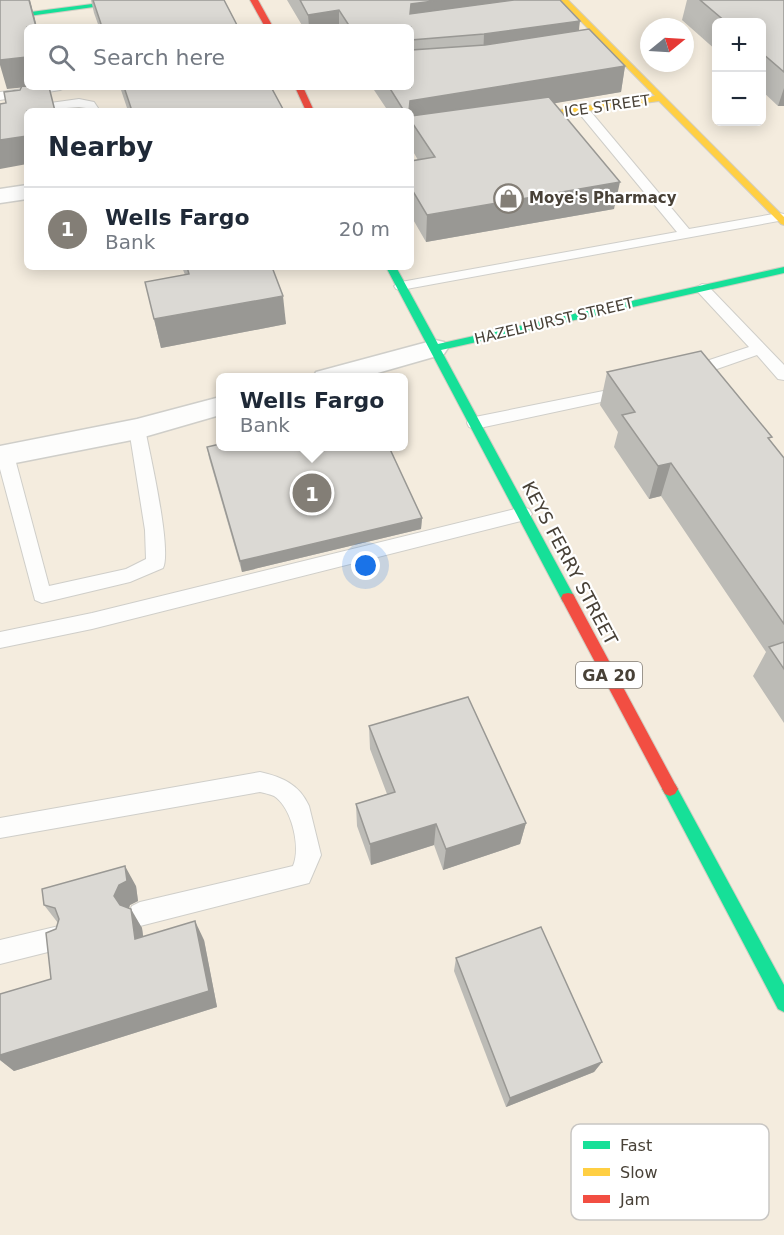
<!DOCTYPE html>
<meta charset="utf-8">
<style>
body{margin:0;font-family:"DejaVu Sans",sans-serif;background:#f2f2f3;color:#1f2937}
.controls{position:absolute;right:18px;top:18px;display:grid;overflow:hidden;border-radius:9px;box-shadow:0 3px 15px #0003}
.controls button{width:54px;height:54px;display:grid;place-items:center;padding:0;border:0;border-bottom:2px solid #e0e1e3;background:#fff;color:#1f2937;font:30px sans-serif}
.compass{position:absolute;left:640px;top:18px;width:54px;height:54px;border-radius:50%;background:#fff;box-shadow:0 3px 15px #0003;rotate:72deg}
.you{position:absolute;left:366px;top:566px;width:21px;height:21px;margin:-15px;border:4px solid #fff;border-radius:50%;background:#1a73e8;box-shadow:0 0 0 9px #1a73e833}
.badge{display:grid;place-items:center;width:39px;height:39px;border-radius:50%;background:#837e76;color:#fff;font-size:20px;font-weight:700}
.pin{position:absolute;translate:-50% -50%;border:3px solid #fff;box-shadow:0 2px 6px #0006}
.popup{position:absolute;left:216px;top:373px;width:192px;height:78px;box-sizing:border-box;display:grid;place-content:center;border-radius:9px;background:#fff;filter:drop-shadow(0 2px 4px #0005);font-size:20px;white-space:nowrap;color:#747a83}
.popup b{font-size:22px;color:#1f2937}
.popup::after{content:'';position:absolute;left:50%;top:100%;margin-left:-12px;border:12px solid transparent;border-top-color:#fff}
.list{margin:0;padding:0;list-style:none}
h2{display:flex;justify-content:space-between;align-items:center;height:78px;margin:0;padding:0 24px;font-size:26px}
h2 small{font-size:20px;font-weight:400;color:#747a83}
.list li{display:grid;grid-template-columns:39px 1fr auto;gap:18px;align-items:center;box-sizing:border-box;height:84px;padding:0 24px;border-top:2px solid #e0e1e3}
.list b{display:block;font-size:22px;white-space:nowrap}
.list p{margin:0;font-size:20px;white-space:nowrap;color:#747a83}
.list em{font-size:20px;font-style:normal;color:#747a83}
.icon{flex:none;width:33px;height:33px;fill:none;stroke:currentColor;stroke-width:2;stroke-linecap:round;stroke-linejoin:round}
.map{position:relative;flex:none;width:784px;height:1235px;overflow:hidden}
.search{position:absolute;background:#fff;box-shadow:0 3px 15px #0003;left:24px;top:24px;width:390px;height:66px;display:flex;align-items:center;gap:15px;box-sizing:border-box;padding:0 21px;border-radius:9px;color:#747a83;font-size:22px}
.panel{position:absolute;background:#fff;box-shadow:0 3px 15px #0003;left:24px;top:108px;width:390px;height:162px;border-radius:9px}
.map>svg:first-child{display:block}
.commercial{fill:#f4ecde;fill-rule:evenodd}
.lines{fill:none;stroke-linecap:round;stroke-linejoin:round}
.lane-casing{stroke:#cfcec9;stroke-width:2}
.street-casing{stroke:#cfcec9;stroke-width:3}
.fast-casing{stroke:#d1cdc2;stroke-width:2}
.slow-casing{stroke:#d1cdc2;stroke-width:2}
.jam-casing{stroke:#d1cdc2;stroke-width:2}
.lane{fill:#fdfdfc;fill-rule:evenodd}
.street{fill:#fdfdfc;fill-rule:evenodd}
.fast{fill:#16e098;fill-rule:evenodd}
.slow{fill:#ffcf43;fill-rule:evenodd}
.jam{fill:#f24e42;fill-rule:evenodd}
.wall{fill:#bcbbb6}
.shaded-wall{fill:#999894}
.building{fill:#dbd9d4;stroke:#999894;stroke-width:1.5}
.labels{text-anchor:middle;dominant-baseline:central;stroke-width:4.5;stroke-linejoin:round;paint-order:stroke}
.far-street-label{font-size:15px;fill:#484137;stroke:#fff}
.far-poi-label{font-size:15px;font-weight:bold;fill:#484137;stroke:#fff;text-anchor:start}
.shield{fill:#fff;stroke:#7f7a73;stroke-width:1.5}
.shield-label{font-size:16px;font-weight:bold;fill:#484137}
.street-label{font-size:18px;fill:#484137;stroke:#fff}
.key{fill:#fff;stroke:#c8c6c3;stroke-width:1.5}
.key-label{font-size:16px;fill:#484137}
</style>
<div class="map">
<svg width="784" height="1235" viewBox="0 0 784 1235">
<rect width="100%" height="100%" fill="#f1f0eb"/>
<path class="commercial" d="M 0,0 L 784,0 L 784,1235 L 0,1235 ZM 716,22 L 762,22 L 762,122 L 716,122 ZM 27,27 L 411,27 L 411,87 L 27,87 ZM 649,27 L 685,27 L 685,63 L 649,63 ZM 27,111 L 411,111 L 411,267 L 27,267 ZM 220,378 L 404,378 L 404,446 L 220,446 Z"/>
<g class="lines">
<defs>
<g id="lane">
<polygon points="37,87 66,87 60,90 0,100 0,92"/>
<polygon points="79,99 94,102 100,111 88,111 86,108 79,107 27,111 27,114 0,118 0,110"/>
<polygon points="582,105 586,106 689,229 779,213 784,214 784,220 401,290 396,289 394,286 401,282 677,232 578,112 578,106"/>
<polygon points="702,284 707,285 784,365 784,380 778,379 757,355 694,377 682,377 680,373 682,369 749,347 697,291 695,288"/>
<polygon points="628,386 634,387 636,391 634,395 475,429 469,427 467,423 469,419 475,417"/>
<path d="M 137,423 L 143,425 L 145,429 C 150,454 172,550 163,568 L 130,582 L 42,603 L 35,600 L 0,469 L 0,450 L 11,451 L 14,455 L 49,586 L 126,569 L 146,559 L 145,530 L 129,429 L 131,425 Z"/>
<polygon points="523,507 529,509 532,514 529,519 92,629 0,648 0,632 92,613"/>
<path d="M 260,772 C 282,777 299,784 309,806 L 321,855 L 309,883 L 140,926 L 132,922 L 128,914 L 132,906 L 140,902 L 293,866 C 301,847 292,808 274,796 C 270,794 264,793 260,792 L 0,838 L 0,818 Z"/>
<polygon points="59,926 68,929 71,938 68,947 0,964 0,940"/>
</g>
<g id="street">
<polygon points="27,185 27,199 0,203 0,189"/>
<polygon points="435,340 444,342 448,348 444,354 360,378 313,378 316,372"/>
<polygon points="220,397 220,415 137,439 0,466 0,446 137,419"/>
</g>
<g id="fast">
<polygon points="123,0 144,0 0,20 0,16"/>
<polygon points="386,267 396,267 438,344 784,267 784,273 441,350 575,598 573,602 563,602"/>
<polygon points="670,782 675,784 784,985 784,1012 778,1009 665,794 662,789 665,784"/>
</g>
<polygon id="slow" points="560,0 568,0 784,217 784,225 781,224 659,101 515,121 515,117 518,116 655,96"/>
<g id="jam">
<polygon points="250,0 258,0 273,27 265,27"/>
<polygon points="295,87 303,87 314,111 306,111"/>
<polygon points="568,593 573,594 675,784 678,789 675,794 670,796 665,794 561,598 563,594"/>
</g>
</defs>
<use href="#lane" class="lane-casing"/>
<use href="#street" class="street-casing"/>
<use href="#fast" class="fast-casing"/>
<use href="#slow" class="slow-casing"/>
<use href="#jam" class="jam-casing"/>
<use href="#lane" class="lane"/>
<use href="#street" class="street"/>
<use href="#fast" class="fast"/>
<use href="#slow" class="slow"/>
<use href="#jam" class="jam"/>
</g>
<g class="wall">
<polygon points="91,0 224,0 238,27 99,27 94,13"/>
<polygon points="287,0 560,0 579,31 625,66 621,92 554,103 614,209 426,242 411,216 411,161 418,160 411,148 411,111 388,111 372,87 411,87 411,27 303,27"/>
<polygon points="687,0 784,0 784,106 778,106 762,91 762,22 717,22 717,51 682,20"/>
<polygon points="120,87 271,87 284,111 128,111"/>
<polygon points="182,267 272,267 286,324 161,348 145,282 185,275"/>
<polygon points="607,372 770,440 784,458 784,723 753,676 766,652 661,496 649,499 614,447 618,432 600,405"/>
<polygon points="207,447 422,518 421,529 242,572 209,458"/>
<polygon points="369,726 526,823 520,844 443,870 434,845 371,865 357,826 356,804 387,794 370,749"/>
<polygon points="136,886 138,901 130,905 129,908 142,928 143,937 204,940 217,1007 14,1071 0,1060 0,994 51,979 56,929 58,923 44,905"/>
<polygon points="456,958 602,1062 594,1072 506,1107 454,971"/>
</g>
<g class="shaded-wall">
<polygon points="0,0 30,0 37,27 36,27"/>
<polygon points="441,0 545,0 410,14 411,4"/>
<polygon points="339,10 339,27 309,27 308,15"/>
<polygon points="580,21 577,46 483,60 484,34"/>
<polygon points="27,57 27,87 7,89 0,65 0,60"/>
<polygon points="625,66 621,92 415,127 411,121 411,111 409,111 410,101"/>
<polygon points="784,88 784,106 778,106"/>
<polygon points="27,136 27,164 0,169 0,140"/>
<polygon points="620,182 614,209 426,242 427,215"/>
<polygon points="283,296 286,324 161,348 154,319"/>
<polygon points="671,463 661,496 649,499 658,466"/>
<polygon points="422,518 421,529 242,572 240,561"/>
<polygon points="526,823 520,844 443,870 446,849"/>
<polygon points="436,824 434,845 371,865 370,844"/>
<polygon points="125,866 136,886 138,901 130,905 126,915 114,896"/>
<polygon points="131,909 142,928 146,957 135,939"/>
<polygon points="195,921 204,940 217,1007 14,1071 0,1060 0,1055"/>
<polygon points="602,1062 594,1072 506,1107 510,1098"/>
</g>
<g class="building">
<polygon points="0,0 29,0 36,27 27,27 27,57 0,60"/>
<polygon points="93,0 224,0 238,27 102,27"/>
<polygon points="300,0 441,0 411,4 410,14 514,0 560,0 580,21 484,34 411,40 411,42 411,27 350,27 339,10 308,15"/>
<polygon points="700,0 784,0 784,72 762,53 762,22 726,22"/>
<polygon points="589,29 625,66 410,101 409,111 404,111 389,87 411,87 411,50 485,45"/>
<polygon points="22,86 49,87 55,111 27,111 27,136 0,140 0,104 6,103 4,92 20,90"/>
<polygon points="124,87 271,87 284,111 132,111"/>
<polygon points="549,97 620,182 427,215 411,188 411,161 435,157 411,121 411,116"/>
<polygon points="187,267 272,267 283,296 154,319 145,282 189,274"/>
<polygon points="701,351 772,437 768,438 784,458 784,624 671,463 658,466 622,415 635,412 607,372"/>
<polygon points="220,444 220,447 389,447 422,518 240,561 207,447"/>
<polygon points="784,642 784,669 769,647"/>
<polygon points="468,697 526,823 446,849 436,824 370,844 356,804 395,792 369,726"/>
<polygon points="125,866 127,881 119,885 114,896 120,905 131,909 135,939 195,921 209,991 0,1055 0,994 51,979 46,933 56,929 59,919 55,908 44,905 42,889"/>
<polygon points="541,927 602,1062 510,1098 456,958"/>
</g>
<defs>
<symbol id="shop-ring" viewBox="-11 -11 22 22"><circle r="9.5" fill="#fff" stroke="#837e76" stroke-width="1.5"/><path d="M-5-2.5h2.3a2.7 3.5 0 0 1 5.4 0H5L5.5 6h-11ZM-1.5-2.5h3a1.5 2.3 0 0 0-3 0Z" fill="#837e76"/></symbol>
</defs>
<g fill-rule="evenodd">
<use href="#shop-ring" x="492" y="182" width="33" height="33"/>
</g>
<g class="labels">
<g class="far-street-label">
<text transform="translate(607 106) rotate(-8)">ICE STREET</text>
<text transform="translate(554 321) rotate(-13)">HAZELHURST STREET</text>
</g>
<g class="far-poi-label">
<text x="529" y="198">Moye's Pharmacy</text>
</g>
<rect class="shield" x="576" y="662" width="66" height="26" rx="4.5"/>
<g class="shield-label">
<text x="609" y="675">GA 20</text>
</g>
<g class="street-label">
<text transform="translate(570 563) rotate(62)">KEYS FERRY STREET</text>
</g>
</g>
<rect x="571" y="1124" width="198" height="96" rx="9" class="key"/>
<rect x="583" y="1141" width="27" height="8" fill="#16e098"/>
<rect x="583" y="1168" width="27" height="8" fill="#ffcf43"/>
<rect x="583" y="1195" width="27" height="8" fill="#f24e42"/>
<g class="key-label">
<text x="620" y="1151">Fast</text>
<text x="620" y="1178">Slow</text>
<text x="620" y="1205">Jam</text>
</g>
</svg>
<div class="controls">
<button>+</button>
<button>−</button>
</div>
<svg class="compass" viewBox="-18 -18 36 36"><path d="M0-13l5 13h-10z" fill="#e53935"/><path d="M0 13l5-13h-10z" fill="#747a83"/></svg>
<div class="you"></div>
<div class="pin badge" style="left:312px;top:493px">1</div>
<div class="popup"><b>Wells Fargo</b>Bank</div>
<div class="search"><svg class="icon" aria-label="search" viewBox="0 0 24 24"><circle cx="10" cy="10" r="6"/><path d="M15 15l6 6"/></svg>Search here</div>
<section class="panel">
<h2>Nearby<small></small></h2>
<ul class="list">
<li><span class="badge">1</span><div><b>Wells Fargo</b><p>Bank</p></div><em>20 m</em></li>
</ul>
</section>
</div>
